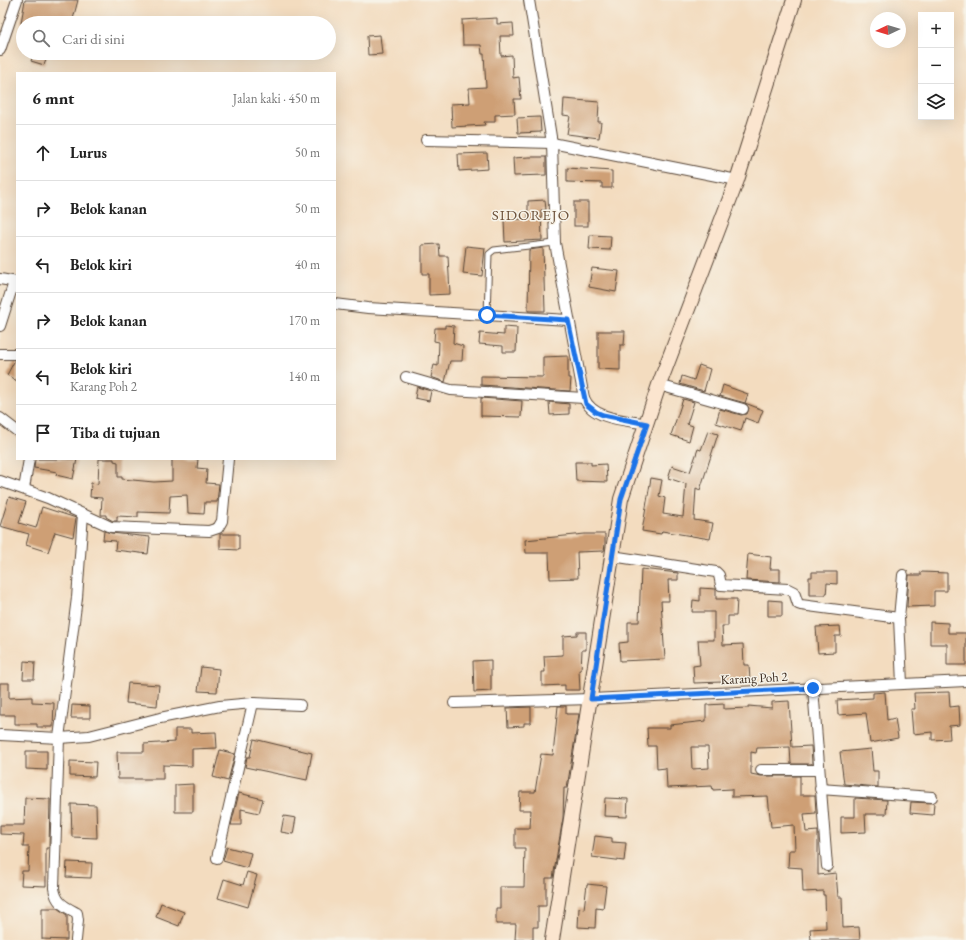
<!DOCTYPE html>
<html lang="id">
<meta charset="utf-8">
<style>
body{margin:0;font-family:"EB Garamond",serif;background:#f2f2f2;color:#222}
.controls{position:absolute;right:12px;top:12px;display:grid;overflow:hidden;border-radius:0px;box-shadow:0 4px 16px #0002}
.controls button{width:36px;height:36px;display:grid;place-items:center;padding:0;border:0;border-bottom:1px solid #e0e0e0;background:#fff;color:#222;font:20px sans-serif}
.compass{position:absolute;left:870px;top:12px;width:36px;height:36px;border-radius:50%;background:#fff;box-shadow:0 4px 16px #0002;rotate:266deg}
.stop{position:absolute;width:12px;height:12px;margin:-9px;border:3px solid #1a73e8;border-radius:50%;background:#fff}
.stop.end{background:#1a73e8;border-color:#fff;box-shadow:0 1px 4px #0008}
.list{margin:0;padding:0;list-style:none}
h2{display:flex;justify-content:space-between;align-items:center;height:52px;margin:0;padding:0 16px;font-size:17px}
h2 small{font-size:13px;font-weight:400;color:#767676}
.list li{display:grid;grid-template-columns:26px 1fr auto;gap:12px;align-items:center;box-sizing:border-box;height:56px;padding:0 16px;border-top:1px solid #e0e0e0}
.list b{display:block;font-size:15px;white-space:nowrap}
.list p{margin:0;font-size:13px;white-space:nowrap;color:#767676}
.list em{font-size:13px;font-style:normal;color:#767676}
.icon{flex:none;width:22px;height:22px;fill:none;stroke:currentColor;stroke-width:2;stroke-linecap:round;stroke-linejoin:round}
.map{position:relative;flex:none;width:966px;height:940px;overflow:hidden}
.search{position:absolute;background:#fff;box-shadow:0 4px 16px #0002;left:16px;top:16px;width:320px;height:44px;display:flex;align-items:center;gap:10px;box-sizing:border-box;padding:0 14px;border-radius:22px;color:#767676;font-size:15px}
.panel{position:absolute;background:#fff;box-shadow:0 4px 16px #0002;left:16px;top:72px;width:320px;height:388px;border-radius:0px}
.map>svg:first-child{display:block}
.building{fill:#ce9f75;fill-rule:evenodd}
.lines{fill:none;stroke-linecap:round;stroke-linejoin:round}
.lane-casing{stroke:#574536;stroke-width:7}
.street-casing{stroke:#574536;stroke-width:12}
.secondary-casing{stroke:#574536;stroke-width:16}
.lane{stroke:#fff;stroke-width:5}
.street{stroke:#fff;stroke-width:10}
.secondary{stroke:#fbe5cf;stroke-width:14}
.route{stroke:#1a73e8;stroke-width:5}
.labels{text-anchor:middle;dominant-baseline:central;stroke-width:3;stroke-linejoin:round;paint-order:stroke}
.street-label{font-size:13px;fill:#3b2a1e;stroke:#f7f3e8}
.quarter-label{font-size:15px;letter-spacing:1px;fill:#6e533c;stroke:#f7f3e8}
</style>
<div class="map">
<svg width="966" height="940" viewBox="0 0 966 940">
<rect width="100%" height="100%" fill="#f7f3e8"/>
<filter id="ink" filterUnits="userSpaceOnUse"><feTurbulence type="fractalNoise" baseFrequency=".025" numOctaves="2"/><feDisplacementMap in="SourceGraphic" scale="8" xChannelSelector="R" yChannelSelector="G"/><feConvolveMatrix kernelMatrix="1 2 1 2 8 2 1 2 1" color-interpolation-filters="sRGB"/></filter>
<filter id="wash" filterUnits="userSpaceOnUse"><feTurbulence type="fractalNoise" baseFrequency=".012" numOctaves="4" result="noise"/><feDisplacementMap in="SourceGraphic" scale="16" xChannelSelector="R" yChannelSelector="G"/><feGaussianBlur stdDeviation="0.9" result="paint"/><feColorMatrix in="noise" values="0 0 0 0 0 0 0 0 0 0 0 0 0 0 0 0 0 1.4 0 .05"/><feComposite in="paint" operator="in"/></filter>
<g filter="url(#wash)">
<rect width="100%" height="100%" fill="#f3dcbf"/>
<g id="blocks">
<g class="building">
<polygon points="25,0 78,0 72,23 21,23"/>
<polygon points="497,18 497,24 513,23 514,36 500,36 501,56 512,55 513,78 519,77 521,99 514,99 515,114 495,115 495,122 484,122 485,125 452,127 451,104 470,103 469,88 486,87 484,54 482,54 481,45 463,45 462,20"/>
<polygon points="380,35 382,54 368,55 367,36"/>
<polygon points="34,53 48,55 44,65 31,61"/>
<polygon points="564,99 599,102 598,122 601,122 599,138 567,134 570,116 563,115"/>
<polygon points="540,117 541,132 518,133 517,118"/>
<polygon points="487,153 488,169 459,171 458,154"/>
<polygon points="529,157 546,157 546,175 514,176 513,158"/>
<polygon points="567,168 612,171 612,188 602,188 602,183 567,182"/>
<polygon points="545,200 546,210 541,210 542,240 505,242 504,220 528,219 528,201"/>
<rect x="574" y="202" width="14" height="24"/>
<polygon points="590,235 611,236 610,250 589,249"/>
<polygon points="439,244 440,256 448,256 450,294 429,295 429,274 422,274 422,245"/>
<polygon points="466,246 485,248 482,276 463,274"/>
<polygon points="543,248 545,311 528,311 529,250"/>
<polygon points="592,268 619,271 616,292 589,287"/>
<polygon points="445,325 454,326 453,343 463,346 462,361 450,361 445,382 431,377 434,365 438,366 439,342 434,341 435,328 445,328"/>
<polygon points="504,327 517,328 516,352 503,352 503,346 479,344 480,333 504,335"/>
<polygon points="598,331 625,331 624,345 620,345 620,370 598,369"/>
<polygon points="568,356 568,378 571,378 570,391 481,385 481,376 543,377 543,357"/>
<polygon points="15,360 17,360 17,381 7,375"/>
<polygon points="699,365 710,369 704,391 680,384 682,376 694,380"/>
<polygon points="723,385 748,394 745,403 720,396"/>
<polygon points="417,387 431,391 429,401 415,398"/>
<polygon points="481,398 522,401 521,417 481,416"/>
<polygon points="683,399 694,402 687,424 693,426 689,441 671,435"/>
<polygon points="549,402 569,404 569,414 550,415"/>
<polygon points="745,403 763,410 758,423 745,418 741,431 716,423 720,409 741,415 747,414 749,408"/>
<polygon points="708,431 718,434 700,490 696,488 694,520 713,523 710,539 662,531 661,534 642,531 651,478 662,480 659,496 665,498 663,514 683,517 686,484 668,478 672,466 690,472 698,449 701,450"/>
<polygon points="35,459 77,459 73,479 56,475 57,472 34,468"/>
<polygon points="99,459 114,459 114,461 118,462 118,477 122,477 122,479 154,482 172,481 172,459 198,459 197,468 207,469 206,483 219,484 217,502 205,502 204,514 188,513 187,495 170,496 169,513 138,512 138,517 117,516 117,521 113,521 106,517 106,515 101,515 102,498 90,497 91,483 98,484"/>
<polygon points="575,462 591,462 591,465 606,464 607,482 576,481"/>
<polygon points="9,497 26,502 19,523 36,528 42,507 76,518 73,537 55,532 48,552 26,545 29,534 0,526"/>
<polygon points="104,531 111,533 150,537 148,554 115,550 116,541 103,540"/>
<polygon points="220,534 239,534 239,550 220,549"/>
<polygon points="585,534 605,534 605,544 604,551 577,552 578,578 550,579 549,553 526,553 525,540"/>
<polygon points="748,554 771,557 770,569 780,569 780,582 746,580"/>
<polygon points="641,569 678,573 678,580 668,580 669,601 661,601 665,659 620,661 619,643 628,642 628,622 639,622"/>
<polygon points="812,572 837,572 837,584 827,583 826,595 809,595 809,577 812,577"/>
<polygon points="921,572 947,573 947,591 934,591 934,606 907,607 909,575 921,575"/>
<polygon points="700,588 716,589 716,599 737,599 736,616 728,616 728,626 722,626 723,645 743,644 744,665 749,665 750,681 694,683 693,666 700,665 698,640 714,640 714,612 692,612 693,600 700,601"/>
<polygon points="768,600 782,601 782,616 768,616"/>
<polygon points="930,622 948,623 948,633 966,633 966,665 947,665 947,644 930,644"/>
<polygon points="840,626 841,636 835,636 835,652 818,653 816,627"/>
<polygon points="577,632 586,632 586,650 582,650 581,670 579,670 580,690 565,690 565,685 542,686 542,672 545,672 544,656 563,655 563,636 577,635"/>
<polygon points="491,660 491,691 474,692 473,661"/>
<polygon points="24,661 35,662 34,679 23,679"/>
<polygon points="201,667 219,669 217,692 198,691"/>
<polygon points="0,683 9,683 9,698 32,697 32,702 54,703 53,727 37,727 37,724 15,724 15,715 0,715"/>
<polygon points="128,683 159,685 157,706 126,703"/>
<polygon points="885,692 887,720 895,718 898,738 870,743 866,713 838,715 837,700 873,698 873,693"/>
<polygon points="949,692 950,707 959,706 960,725 949,726 950,739 932,740 932,732 913,734 911,709 915,709 914,693"/>
<path d="M 789,701 L 792,747 L 811,746 L 812,764 L 791,764 L 790,747 L 757,748 L 756,753 L 751,752 L 751,774 L 761,776 L 800,776 L 800,795 L 815,795 L 816,813 L 804,814 L 806,832 L 818,831 L 818,875 L 836,873 L 838,897 L 842,897 L 843,928 L 859,927 L 860,940 L 811,940 L 810,929 L 826,928 L 825,895 L 823,895 L 823,891 L 803,892 L 802,868 L 788,867 L 789,850 L 795,850 L 794,825 L 771,827 L 768,796 L 732,797 L 732,789 L 713,790 L 712,786 L 667,788 L 666,768 L 657,769 L 656,746 L 648,746 L 647,728 L 670,728 L 670,725 L 706,721 L 706,705 L 724,704 L 724,709 L 748,708 L 748,706 L 772,708 L 772,702 ZM 691,747 L 708,747 L 709,768 L 692,769 Z"/>
<polygon points="72,705 90,706 90,718 71,718"/>
<polygon points="558,706 566,706 566,714 579,714 567,788 564,788 563,818 553,878 546,878 546,906 538,906 538,927 533,927 533,940 515,940 516,924 496,924 496,908 500,908 500,887 524,887 525,848 515,848 515,828 530,828 531,810 519,810 520,792 535,792 541,754 553,755"/>
<polygon points="531,707 531,723 524,723 524,726 508,727 507,708"/>
<polygon points="175,729 191,729 191,733 216,732 217,748 192,749 192,766 163,765 163,779 118,779 117,752 144,752 144,744 175,742"/>
<polygon points="254,739 312,753 307,780 245,767 247,757 250,757"/>
<polygon points="871,749 873,771 878,771 878,787 844,784 840,752"/>
<polygon points="220,750 235,754 228,781 213,777"/>
<polygon points="26,751 47,751 47,770 26,769"/>
<polygon points="70,761 96,762 95,777 70,776"/>
<polygon points="193,784 193,812 175,812 175,785"/>
<polygon points="239,793 263,799 259,813 241,809 241,825 231,825"/>
<polygon points="25,798 50,799 49,848 46,848 46,886 21,885 22,871 28,871 29,847 23,847 24,835 0,834 0,825 24,825"/>
<polygon points="605,798 628,799 627,817 604,816"/>
<polygon points="855,798 887,800 886,814 865,814 866,832 841,833 841,817 855,817"/>
<polygon points="911,802 934,803 933,815 910,813"/>
<polygon points="71,804 96,805 97,838 72,837"/>
<polygon points="284,816 296,818 293,834 281,832"/>
<polygon points="595,836 612,838 612,842 626,843 624,861 592,857"/>
<polygon points="227,847 251,853 247,868 223,861"/>
<polygon points="67,862 92,863 91,878 66,877"/>
<polygon points="247,872 257,875 248,907 218,898 224,879 243,885"/>
<polygon points="587,884 606,886 603,909 596,908 595,928 578,927 579,908 584,909"/>
<polygon points="161,903 184,912 179,926 156,917"/>
<polygon points="42,908 57,908 67,915 67,940 42,939"/>
</g>
</g>
</g>
<g filter="url(#ink)">
<use href="#blocks" fill-opacity="0" stroke="#574536" stroke-width="1"/>
<g class="lines">
<defs>
<polyline id="lane" points="487,315 489,254 494,250 555,243"/>
<g id="street">
<path d="M 529,0 L 552,143 L 555,243 L 584,398 C 593,420 626,420 647,424"/>
<polyline points="0,50 17,0"/>
<polyline points="426,140 552,143 737,180"/>
<polyline points="0,279 17,282"/>
<polyline points="335,304 368,308 568,320"/>
<polyline points="0,326 14,282"/>
<polyline points="0,354 17,354"/>
<polyline points="406,377 451,390 584,398"/>
<polyline points="659,385 743,409"/>
<polyline points="0,418 17,431"/>
<polyline points="0,481 48,498 111,527 209,531 218,528 222,521 228,459"/>
<polyline points="24,489 29,459"/>
<polyline points="612,556 716,572 719,575 721,585 788,589 794,592 798,604 801,605 899,618 902,684"/>
<polyline points="899,618 903,575"/>
<polyline points="813,688 827,866"/>
<polyline points="454,703 591,699 966,681"/>
<polyline points="0,735 59,738 89,736 160,718 220,706 253,703 300,705"/>
<polyline points="761,770 819,770"/>
<polyline points="820,789 932,797"/>
<polyline points="217,858 253,703"/>
<path d="M 76,940 L 78,920 L 77,913 C 64,906 56,903 54,888 L 59,738 L 77,598 L 83,514"/>
</g>
<polyline id="secondary" points="552,940 621,499 659,385 737,180 794,0"/>
</defs>
<use href="#lane" class="lane-casing"/>
<use href="#street" class="street-casing"/>
<use href="#secondary" class="secondary-casing"/>
<use href="#lane" class="lane"/>
<use href="#street" class="street"/>
<use href="#secondary" class="secondary"/>
</g>
</g>
<g class="lines" filter="url(#ink)">
<polyline class="route" points="487,315 568,320 586,404 596,412 603,415 647,424 621,499 591,699 813,688"/>
</g>
<g class="labels">
<g class="street-label">
<text transform="translate(754 678) rotate(-3)">Karang Poh 2</text>
</g>
<g class="quarter-label">
<text x="531" y="214">SIDOREJO</text>
</g>
</g>
</svg>
<div class="controls">
<button>+</button>
<button>−</button>
<button><svg class="icon" aria-label="layers" viewBox="0 0 24 24"><path d="M12 4l9 5-9 5-9-5zM3 14l9 5 9-5"/></svg></button>
</div>
<svg class="compass" viewBox="-18 -18 36 36"><path d="M0-13l5 13h-10z" fill="#e53935"/><path d="M0 13l5-13h-10z" fill="#767676"/></svg>
<div class="stop" style="left:487px;top:315px"></div>
<div class="stop end" style="left:813px;top:688px"></div>
<div class="search"><svg class="icon" aria-label="search" viewBox="0 0 24 24"><circle cx="10" cy="10" r="6"/><path d="M15 15l6 6"/></svg>Cari di sini</div>
<section class="panel">
<h2>6 mnt<small>Jalan kaki · 450 m</small></h2>
<ul class="list">
<li><svg class="icon" aria-label="ahead" viewBox="0 0 24 24"><path d="M12 20V5M6 11l6-6 6 6"/></svg><div><b>Lurus</b></div><em>50 m</em></li>
<li><svg class="icon" aria-label="right" viewBox="0 0 24 24"><path d="M7 20v-9h11M14 6l5 5-5 5"/></svg><div><b>Belok kanan</b></div><em>50 m</em></li>
<li><svg class="icon" aria-label="left" viewBox="0 0 24 24"><path d="M17 20v-9H6M10 6l-5 5 5 5"/></svg><div><b>Belok kiri</b></div><em>40 m</em></li>
<li><svg class="icon" aria-label="right" viewBox="0 0 24 24"><path d="M7 20v-9h11M14 6l5 5-5 5"/></svg><div><b>Belok kanan</b></div><em>170 m</em></li>
<li><svg class="icon" aria-label="left" viewBox="0 0 24 24"><path d="M17 20v-9H6M10 6l-5 5 5 5"/></svg><div><b>Belok kiri</b><p>Karang Poh 2</p></div><em>140 m</em></li>
<li><svg class="icon" aria-label="arrive" viewBox="0 0 24 24"><path d="M6 21V4h12l-3 4 3 4H6"/></svg><div><b>Tiba di tujuan</b></div></li>
</ul>
</section>
</div>
